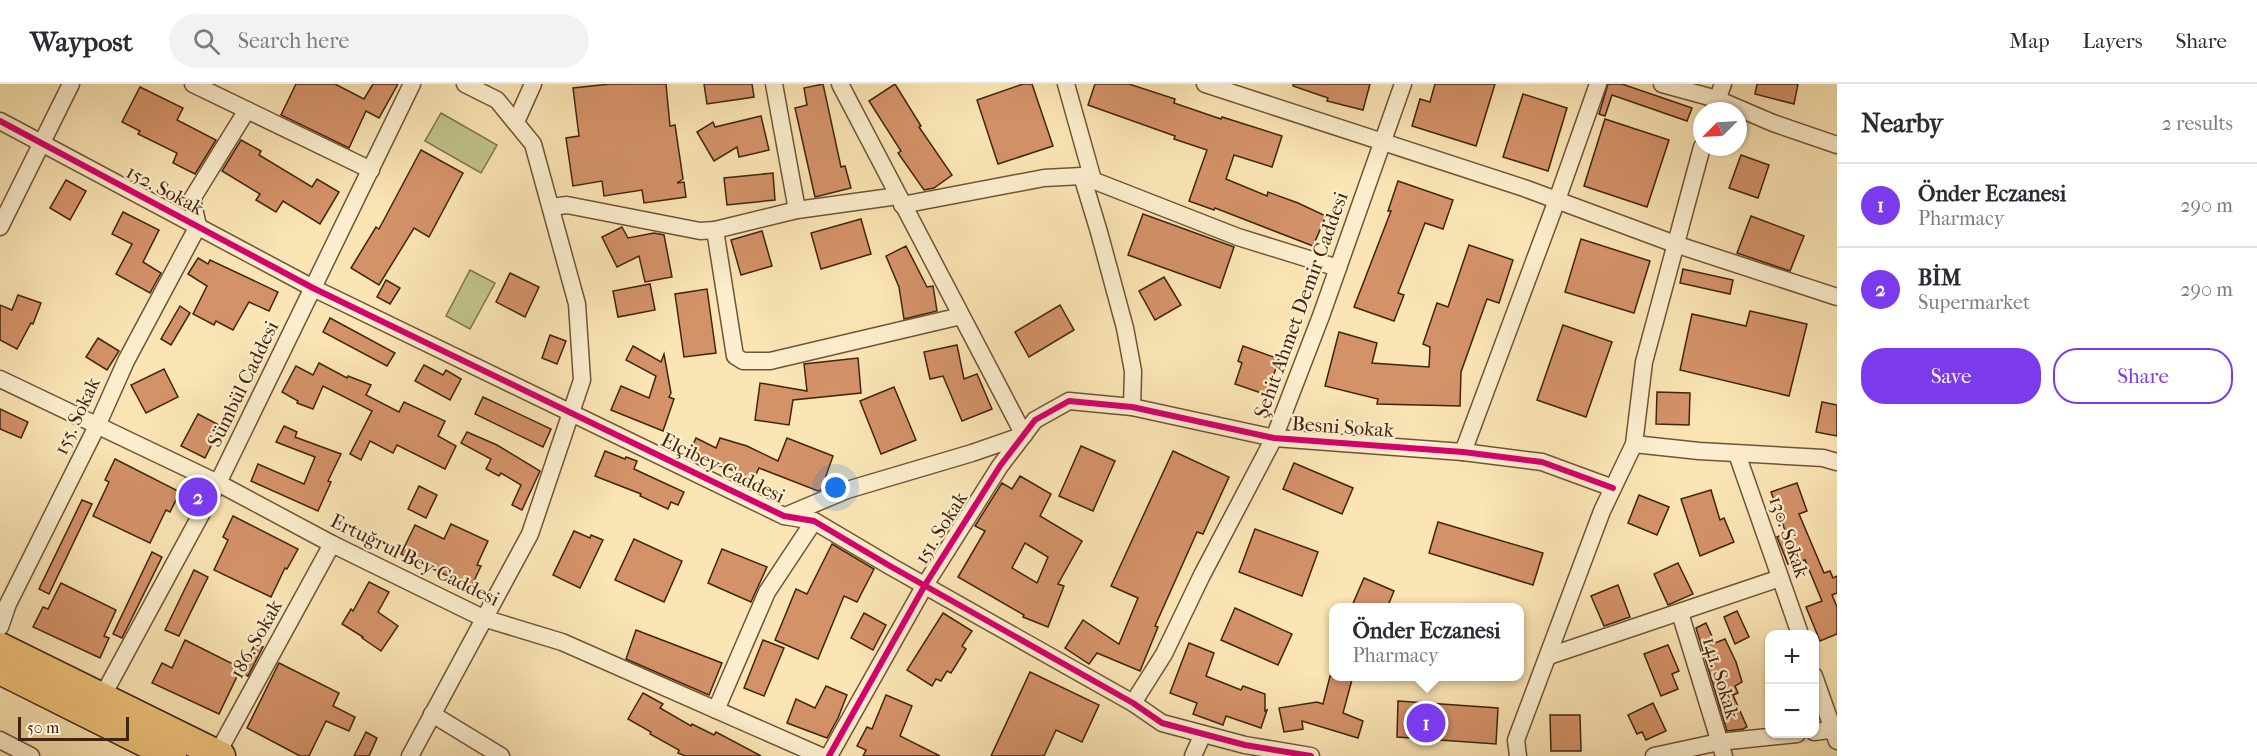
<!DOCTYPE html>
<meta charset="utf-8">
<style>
body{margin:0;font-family:"IM FELL French Canon",serif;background:#f2f2f3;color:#2b2b33}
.controls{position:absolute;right:18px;bottom:18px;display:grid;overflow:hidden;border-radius:12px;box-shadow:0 2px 4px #0004}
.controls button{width:54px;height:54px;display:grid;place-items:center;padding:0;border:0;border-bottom:2px solid #e1e1e2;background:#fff;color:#2b2b33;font:30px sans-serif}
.compass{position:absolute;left:1693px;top:18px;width:54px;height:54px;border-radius:50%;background:#fff;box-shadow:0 2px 4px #0004;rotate:246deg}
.scale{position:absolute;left:18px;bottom:15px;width:111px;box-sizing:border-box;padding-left:6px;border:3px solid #41240f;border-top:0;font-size:16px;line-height:21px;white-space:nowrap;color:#41240f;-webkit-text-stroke:4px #fceece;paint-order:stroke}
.you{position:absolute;left:836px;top:404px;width:21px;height:21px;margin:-15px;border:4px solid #fff;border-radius:50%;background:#1a73e8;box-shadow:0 0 0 9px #1a73e833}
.badge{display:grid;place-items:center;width:39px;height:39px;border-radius:50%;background:#7c3aed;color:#fff;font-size:20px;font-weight:700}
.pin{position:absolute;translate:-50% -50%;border:3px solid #fff;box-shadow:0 2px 6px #0006}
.popup{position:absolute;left:1329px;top:519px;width:195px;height:78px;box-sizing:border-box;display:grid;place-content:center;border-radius:12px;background:#fff;filter:drop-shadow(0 2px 4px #0005);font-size:20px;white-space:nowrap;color:#7c7c81}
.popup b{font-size:22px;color:#2b2b33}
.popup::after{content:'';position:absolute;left:50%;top:100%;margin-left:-12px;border:12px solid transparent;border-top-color:#fff}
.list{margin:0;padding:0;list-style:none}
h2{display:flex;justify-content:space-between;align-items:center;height:78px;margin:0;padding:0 24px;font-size:26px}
h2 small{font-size:20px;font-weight:400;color:#7c7c81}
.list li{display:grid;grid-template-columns:39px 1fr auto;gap:18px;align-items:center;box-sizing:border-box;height:84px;padding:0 24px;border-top:2px solid #e1e1e2}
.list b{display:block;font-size:22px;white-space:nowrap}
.list p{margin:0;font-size:20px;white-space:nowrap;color:#7c7c81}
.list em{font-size:20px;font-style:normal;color:#7c7c81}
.actions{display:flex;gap:12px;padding:18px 24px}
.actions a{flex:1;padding:14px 0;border:2px solid #7c3aed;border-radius:24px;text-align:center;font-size:21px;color:#7c3aed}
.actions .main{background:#7c3aed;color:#fff}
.icon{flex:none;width:33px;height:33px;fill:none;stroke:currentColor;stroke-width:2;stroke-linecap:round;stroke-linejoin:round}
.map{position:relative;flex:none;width:1837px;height:672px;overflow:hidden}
header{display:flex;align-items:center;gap:36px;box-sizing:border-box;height:84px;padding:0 30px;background:#fff;border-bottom:2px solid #e1e1e2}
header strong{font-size:28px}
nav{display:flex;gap:33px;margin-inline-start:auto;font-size:21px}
.search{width:420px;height:54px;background:#f2f2f3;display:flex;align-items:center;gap:15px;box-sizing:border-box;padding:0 21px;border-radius:33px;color:#7c7c81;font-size:22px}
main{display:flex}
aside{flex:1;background:#fff}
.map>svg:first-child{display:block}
.green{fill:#c1c48b;stroke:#81744d;stroke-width:1.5}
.building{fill:#d49269;stroke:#41240f;stroke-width:1.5;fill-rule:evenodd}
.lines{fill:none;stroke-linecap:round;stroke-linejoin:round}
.street-casing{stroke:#705438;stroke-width:19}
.highway-casing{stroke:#41240f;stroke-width:31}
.street{stroke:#fceece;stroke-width:16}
.highway{stroke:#eec27a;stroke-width:28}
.cycleway-casing{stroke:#fceece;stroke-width:10}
.cycleway{stroke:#d6006c;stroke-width:6}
.labels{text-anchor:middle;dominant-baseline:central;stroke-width:4.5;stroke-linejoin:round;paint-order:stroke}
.street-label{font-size:20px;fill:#41240f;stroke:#fceece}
</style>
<header>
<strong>Waypost</strong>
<div class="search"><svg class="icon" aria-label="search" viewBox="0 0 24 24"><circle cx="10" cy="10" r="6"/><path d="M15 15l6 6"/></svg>Search here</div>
<nav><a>Map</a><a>Layers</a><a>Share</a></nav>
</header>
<main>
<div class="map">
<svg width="1837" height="672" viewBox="0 0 1837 672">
<rect width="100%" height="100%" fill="#fbe5b4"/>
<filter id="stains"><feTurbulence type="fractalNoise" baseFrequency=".00333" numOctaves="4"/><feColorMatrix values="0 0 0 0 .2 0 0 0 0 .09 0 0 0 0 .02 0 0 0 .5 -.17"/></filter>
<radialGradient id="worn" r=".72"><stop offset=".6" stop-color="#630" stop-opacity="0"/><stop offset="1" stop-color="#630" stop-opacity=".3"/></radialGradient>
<g class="green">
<polygon points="441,29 497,61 481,89 425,57"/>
<polygon points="470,186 495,199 470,245 446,232"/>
</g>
<g class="building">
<polygon points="296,0 335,0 364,15 373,0 398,0 379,34 366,27 349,64 281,31"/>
<polygon points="610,0 666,0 670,42 675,41 683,95 677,99 684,98 686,113 644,119 642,106 604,112 602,97 573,102 566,54 579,52 573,4"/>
<polygon points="704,0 752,0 754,13 707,20"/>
<polygon points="823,0 841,83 845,82 851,104 815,113 795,24 807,21 804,4"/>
<polygon points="895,0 921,42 919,43 952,91 934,104 924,106 898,69 901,67 869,17"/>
<polygon points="1023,0 1032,0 1053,62 998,80 977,16"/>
<polygon points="1095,0 1129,0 1175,15 1174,19 1221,35 1222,33 1282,52 1272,83 1234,71 1226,95 1267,112 1268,108 1298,119 1326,132 1313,162 1215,124 1214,126 1189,117 1207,66 1174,55 1175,52 1088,21"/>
<polygon points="1293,0 1370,0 1363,26 1327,17 1328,14 1293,2"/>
<polygon points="1435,0 1495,0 1476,62 1412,42 1420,15 1430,18"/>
<polygon points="1608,0 1622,0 1692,24 1687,37 1612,11 1605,32 1599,30"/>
<polygon points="1757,0 1798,0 1794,20 1755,10"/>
<polygon points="140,3 183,24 177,36 216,56 195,90 173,79 177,69 138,50 140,47 122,38"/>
<polygon points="1523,10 1567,24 1548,87 1503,73"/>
<polygon points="761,32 769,66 739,73 737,63 714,77 697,48 713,38 715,43"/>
<polygon points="1605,35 1669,56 1647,123 1584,102"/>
<polygon points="241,56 261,67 259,71 312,103 317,95 339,108 320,140 283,117 276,128 256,116 260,110 222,87"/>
<polygon points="421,66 463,89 429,153 414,144 379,201 351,184 376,143 379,145"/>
<polygon points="1741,71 1769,81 1758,114 1729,104"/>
<polygon points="773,89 775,116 727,121 724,94"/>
<polygon points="66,96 86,107 70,136 50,124"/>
<polygon points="1398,97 1453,116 1443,145 1425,139 1398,209 1404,211 1394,237 1354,223 1391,127 1388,127"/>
<polygon points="123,128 159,146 143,178 161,189 150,209 116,190 132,160 112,150"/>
<polygon points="1143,130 1234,163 1220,204 1128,171"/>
<polygon points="1751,132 1804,152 1790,187 1737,169"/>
<polygon points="861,135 871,170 821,185 811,149"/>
<polygon points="622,143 628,154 654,149 664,151 672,193 645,198 639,172 617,183 602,153"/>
<polygon points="762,147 772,182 741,191 731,156"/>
<polygon points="1581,155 1650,177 1634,229 1565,208"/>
<polygon points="1469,161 1513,176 1499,219 1487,215 1461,288 1460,322 1377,320 1378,315 1325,302 1339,248 1377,259 1372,279 1429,283 1430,263 1423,260 1437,219 1448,223"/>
<polygon points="906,162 927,203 933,202 937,227 904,235 899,203 886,172"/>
<polygon points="198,174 208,180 210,176 278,208 269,227 249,218 233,246 216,237 214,241 193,230 207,202 188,190"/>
<polygon points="1683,185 1733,196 1730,210 1680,199"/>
<polygon points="510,189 539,203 525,233 496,218"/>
<polygon points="1164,193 1181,221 1155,236 1139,207"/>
<polygon points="386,196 400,204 390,220 377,213"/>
<polygon points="650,200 655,226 618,233 613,207"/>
<polygon points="707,205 716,269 684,273 675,210"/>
<polygon points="18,211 41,219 33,240 31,239 17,265 0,256 0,221 12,226"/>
<polygon points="1060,221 1074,246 1029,273 1015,248"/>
<polygon points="180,222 190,229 171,261 161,255"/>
<polygon points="1750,227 1807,240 1789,312 1680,286 1692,230 1746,242"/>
<polygon points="330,234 395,269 387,282 323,248"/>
<polygon points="1563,241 1612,258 1586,333 1537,316"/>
<polygon points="550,251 566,257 557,280 542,274"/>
<polygon points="98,254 119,267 107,286 86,273"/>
<polygon points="957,261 964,295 977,290 992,325 962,337 943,292 930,295 924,268"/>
<polygon points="633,262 661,278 664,270 671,309 669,313 674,315 663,347 611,326 621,302 649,314 656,292 626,276"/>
<polygon points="1243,262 1279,275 1267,311 1235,300 1242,279 1238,277"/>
<polygon points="858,274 861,309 793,316 789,341 755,336 760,299 807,307 804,280"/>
<polygon points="319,279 347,294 348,292 371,301 366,311 399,328 404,318 445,337 438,352 456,362 445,385 397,361 393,369 370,357 361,376 350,370 372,327 323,302 313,325 297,319 298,317 282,308 296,282 313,291"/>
<polygon points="424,281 443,291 446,286 461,295 450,316 415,297"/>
<polygon points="164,285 178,313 146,329 131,301"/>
<polygon points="894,303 916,356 881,370 860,317"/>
<polygon points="1657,308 1690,309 1689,341 1656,340"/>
<polygon points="483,313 551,345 543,363 475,330"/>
<polygon points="1822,318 1837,321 1837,352 1816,348"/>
<polygon points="0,325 28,338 21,354 0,345"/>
<polygon points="198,330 221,342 205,374 181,362"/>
<polygon points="284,342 297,348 295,353 341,370 328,397 331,398 318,427 251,397 258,380 304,400 315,373 276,358"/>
<polygon points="467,348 497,361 540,387 522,426 512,421 521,401 501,389 499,392 486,385 491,375 461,359"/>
<polygon points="696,354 716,364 720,354 747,362 778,377 787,354 833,372 821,406 818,407 759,384 751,401 733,391 735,387 711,379 690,367"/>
<polygon points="1081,362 1115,377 1093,427 1059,412"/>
<polygon points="605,367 625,375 626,373 637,377 634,385 684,408 678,421 671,418 668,425 640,412 641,410 595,392"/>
<polygon points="1173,367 1229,393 1203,450 1197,448 1155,542 1158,543 1140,587 1097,569 1089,580 1065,564 1083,536 1119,560 1138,514 1111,502"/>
<polygon points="115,375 180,408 170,428 166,426 150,459 93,432 109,398 105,396"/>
<polygon points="1294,379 1353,404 1342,430 1283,405"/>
<path d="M 1020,392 L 1051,410 L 1040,432 L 1082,457 L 1058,500 L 1064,502 L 1048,543 L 1023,533 L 1024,531 L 958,493 L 985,447 L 975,442 L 1002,399 L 1012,405 ZM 1025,459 L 1048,473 L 1037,499 L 1012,484 Z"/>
<polygon points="1797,399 1807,427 1799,430 1824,489 1830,487 1833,494 1837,492 1837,509 1832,511 1837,523 1837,550 1820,557 1806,523 1822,517 1805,476 1788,480 1777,453 1786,449 1771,408"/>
<polygon points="419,402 437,411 426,434 408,425"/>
<polygon points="1711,406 1720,436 1724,434 1734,458 1700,472 1681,415"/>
<polygon points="1639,411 1669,423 1657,451 1628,439"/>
<polygon points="82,416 92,420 49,510 39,505"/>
<polygon points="233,432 298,465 287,485 285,484 271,513 214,486 228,456 223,453"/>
<polygon points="1438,438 1543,469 1533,501 1429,469"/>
<polygon points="451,440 488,457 477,481 481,482 471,503 401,470 415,441 444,455"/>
<polygon points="1255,445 1318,468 1302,512 1239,488"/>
<polygon points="574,447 590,454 591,451 603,456 580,504 553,491"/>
<polygon points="634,455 682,477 664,518 615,496"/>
<polygon points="832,460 874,485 857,518 844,512 818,575 775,556 796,505 807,510"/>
<polygon points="722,465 767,483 751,518 708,499"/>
<polygon points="152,468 162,473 122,554 113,550"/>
<polygon points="1678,479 1693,510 1668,521 1654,490"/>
<polygon points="194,486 208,493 179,552 165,546"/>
<polygon points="1364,494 1394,507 1387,524 1351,524"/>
<polygon points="369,498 389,508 378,528 398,542 381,567 362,554 363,553 342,540 351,525 353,527"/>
<polygon points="61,499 116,526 104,552 109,554 100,574 33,543 43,523 48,525"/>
<polygon points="1618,501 1630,533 1604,542 1591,512"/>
<polygon points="1235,524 1292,550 1278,581 1221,556"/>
<polygon points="1737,527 1749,553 1735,560 1724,533"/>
<polygon points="864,529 886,541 873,566 851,554"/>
<polygon points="943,529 972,547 962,562 966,565 951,589 947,587 941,597 936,595 932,602 907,586"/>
<polygon points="1706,539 1715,559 1725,555 1736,578 1742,598 1735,602 1738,609 1733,611 1747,643 1743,645 1727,647 1696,544"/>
<polygon points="636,546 722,579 709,611 626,575"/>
<polygon points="185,556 241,584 219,630 152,599 162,579 172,584"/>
<polygon points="763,556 784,564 764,612 744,604"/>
<polygon points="1189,559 1214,569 1206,592 1241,606 1243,602 1265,610 1265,627 1267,626 1261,644 1226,632 1223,641 1193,630 1197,619 1170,609"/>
<polygon points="255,560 263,563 248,592 241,589"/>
<polygon points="1668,561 1679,587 1672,590 1678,605 1661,612 1644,570"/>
<polygon points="279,579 339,609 333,622 355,633 349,647 326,637 309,672 300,672 247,644"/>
<polygon points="1030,588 1099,621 1082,658 1056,646 1044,672 991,672"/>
<polygon points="1330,592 1353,592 1343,629 1363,637 1358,654 1302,637 1303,645 1284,648 1279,624 1317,618 1323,620"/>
<polygon points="826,602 847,611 838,634 827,654 787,639 796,615 815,624"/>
<polygon points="643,609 663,620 660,624 691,642 692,640 714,651 716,648 761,672 685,672 678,669 679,666 650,650 651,648 628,635"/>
<polygon points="886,611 912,622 900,652 940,672 863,672 866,666 857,662 867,643 872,645"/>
<polygon points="1398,617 1498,624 1496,660 1397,653"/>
<polygon points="1653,619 1666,647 1646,656 1642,648 1637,650 1628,631"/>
<polygon points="1550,631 1580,631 1581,667 1551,667"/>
<polygon points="366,648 377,654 369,672 354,672"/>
</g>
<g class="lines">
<defs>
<g id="street">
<polyline points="193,0 371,86"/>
<polyline points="774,0 797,126"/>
<polyline points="1066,0 1093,96"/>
<polyline points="1205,0 1524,104 1675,160 1837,213"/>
<polyline points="1662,0 1717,15 1773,39 1837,61"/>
<polyline points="1713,27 1723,0"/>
<polyline points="0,37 313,204 784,432 814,437 890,482 1133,619 1162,639 1245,661 1311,672"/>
<polyline points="516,38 533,0"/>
<polyline points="1082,92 1099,148 1125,244 1133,287 1132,323"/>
<polyline points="902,121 1044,94 1082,92 1238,153 1338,184"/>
<polyline points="551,123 567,121 700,147 715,146 797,126 898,112"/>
<polyline points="0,143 71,0"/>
<polyline points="715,146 735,272 743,277 770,277 961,232"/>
<polyline points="0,295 218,399 332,460 483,534 562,558 821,672"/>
<polyline points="1634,360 1699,367 1823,374 1837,378"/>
<polyline points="1463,368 1557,116 1598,0"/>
<polyline points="1737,370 1800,550"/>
<polyline points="785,432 847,406 972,369 1024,351 840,0"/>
<polyline points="1680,529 1724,672"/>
<polyline points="0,543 8,520 97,342 126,277 198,142 192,115 247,26"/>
<polyline points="1549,572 1780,494"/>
<polyline points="1814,592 1837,657"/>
<polyline points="102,613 218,399 412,0"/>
<polyline points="1133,619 1164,570 1202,491 1274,354 1321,232 1403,0"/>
<polyline points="716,626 767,508 814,437"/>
<polyline points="432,630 501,672"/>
<polyline points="1814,648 1837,645"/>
<polyline points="0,656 31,672"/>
<polyline points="217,670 332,460"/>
<polyline points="410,672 530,450 582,296 577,220 533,60 497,16 465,0"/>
<polyline points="829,672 925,501 1000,382 1035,336 1069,317 1132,323 1274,354 1463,368 1542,378 1613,404"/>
<polyline points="1193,672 1203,650"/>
<polyline points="1518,672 1516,656 1602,427 1634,360 1644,278 1702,63"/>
<polyline points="1654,672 1719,658 1797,650"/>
</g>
<g id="highway">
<polyline points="0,563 221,672"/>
<polyline points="0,586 172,672"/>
</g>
</defs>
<use href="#street" class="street-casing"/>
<use href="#highway" class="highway-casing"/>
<use href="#street" class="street"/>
<use href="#highway" class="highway"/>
<defs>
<g id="cycleway">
<polyline points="0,37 313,204 784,432 814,437 890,482 1133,619 1162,639 1245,661 1311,672"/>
<polyline points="829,672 925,501 1000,382 1035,336 1069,317 1132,323 1274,354 1463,368 1542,378 1613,404"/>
</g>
</defs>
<use href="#cycleway" class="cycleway-casing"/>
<use href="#cycleway" class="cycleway"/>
</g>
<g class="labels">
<g class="street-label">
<text transform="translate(165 106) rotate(28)">152. Sokak</text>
<text transform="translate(1301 221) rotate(-70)">Şehit Ahmet Demir Caddesi</text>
<text transform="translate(243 300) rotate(-64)">Sümbül Caddesi</text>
<text transform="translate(77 332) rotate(-65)">155. Sokak</text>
<text transform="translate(1343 343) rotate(4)">Besni Sokak</text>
<text transform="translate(723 384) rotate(26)">Elçibey Caddesi</text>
<text transform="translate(941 444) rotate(-58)">151. Sokak</text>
<text transform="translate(1789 453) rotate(71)">130. Sokak</text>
<text transform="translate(415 476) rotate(26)">Ertuğrul Bey Caddesi</text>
<text transform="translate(256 555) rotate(-61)">186. Sokak</text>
<text transform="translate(1721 594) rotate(73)">141. Sokak</text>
</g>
</g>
<rect width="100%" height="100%" filter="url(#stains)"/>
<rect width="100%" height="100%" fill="url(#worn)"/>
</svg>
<div class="controls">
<button>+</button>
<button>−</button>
</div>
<svg class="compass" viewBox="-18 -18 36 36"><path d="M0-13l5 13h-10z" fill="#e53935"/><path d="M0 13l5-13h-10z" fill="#7c7c81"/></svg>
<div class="scale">50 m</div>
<div class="you"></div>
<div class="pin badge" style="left:1426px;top:639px">1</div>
<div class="popup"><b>Önder Eczanesi</b>Pharmacy</div>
<div class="pin badge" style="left:198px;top:413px">2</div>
</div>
<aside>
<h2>Nearby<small>2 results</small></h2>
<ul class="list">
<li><span class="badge">1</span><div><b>Önder Eczanesi</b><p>Pharmacy</p></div><em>290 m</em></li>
<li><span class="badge">2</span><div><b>BİM</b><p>Supermarket</p></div><em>290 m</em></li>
</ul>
<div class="actions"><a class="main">Save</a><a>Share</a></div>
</aside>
</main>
